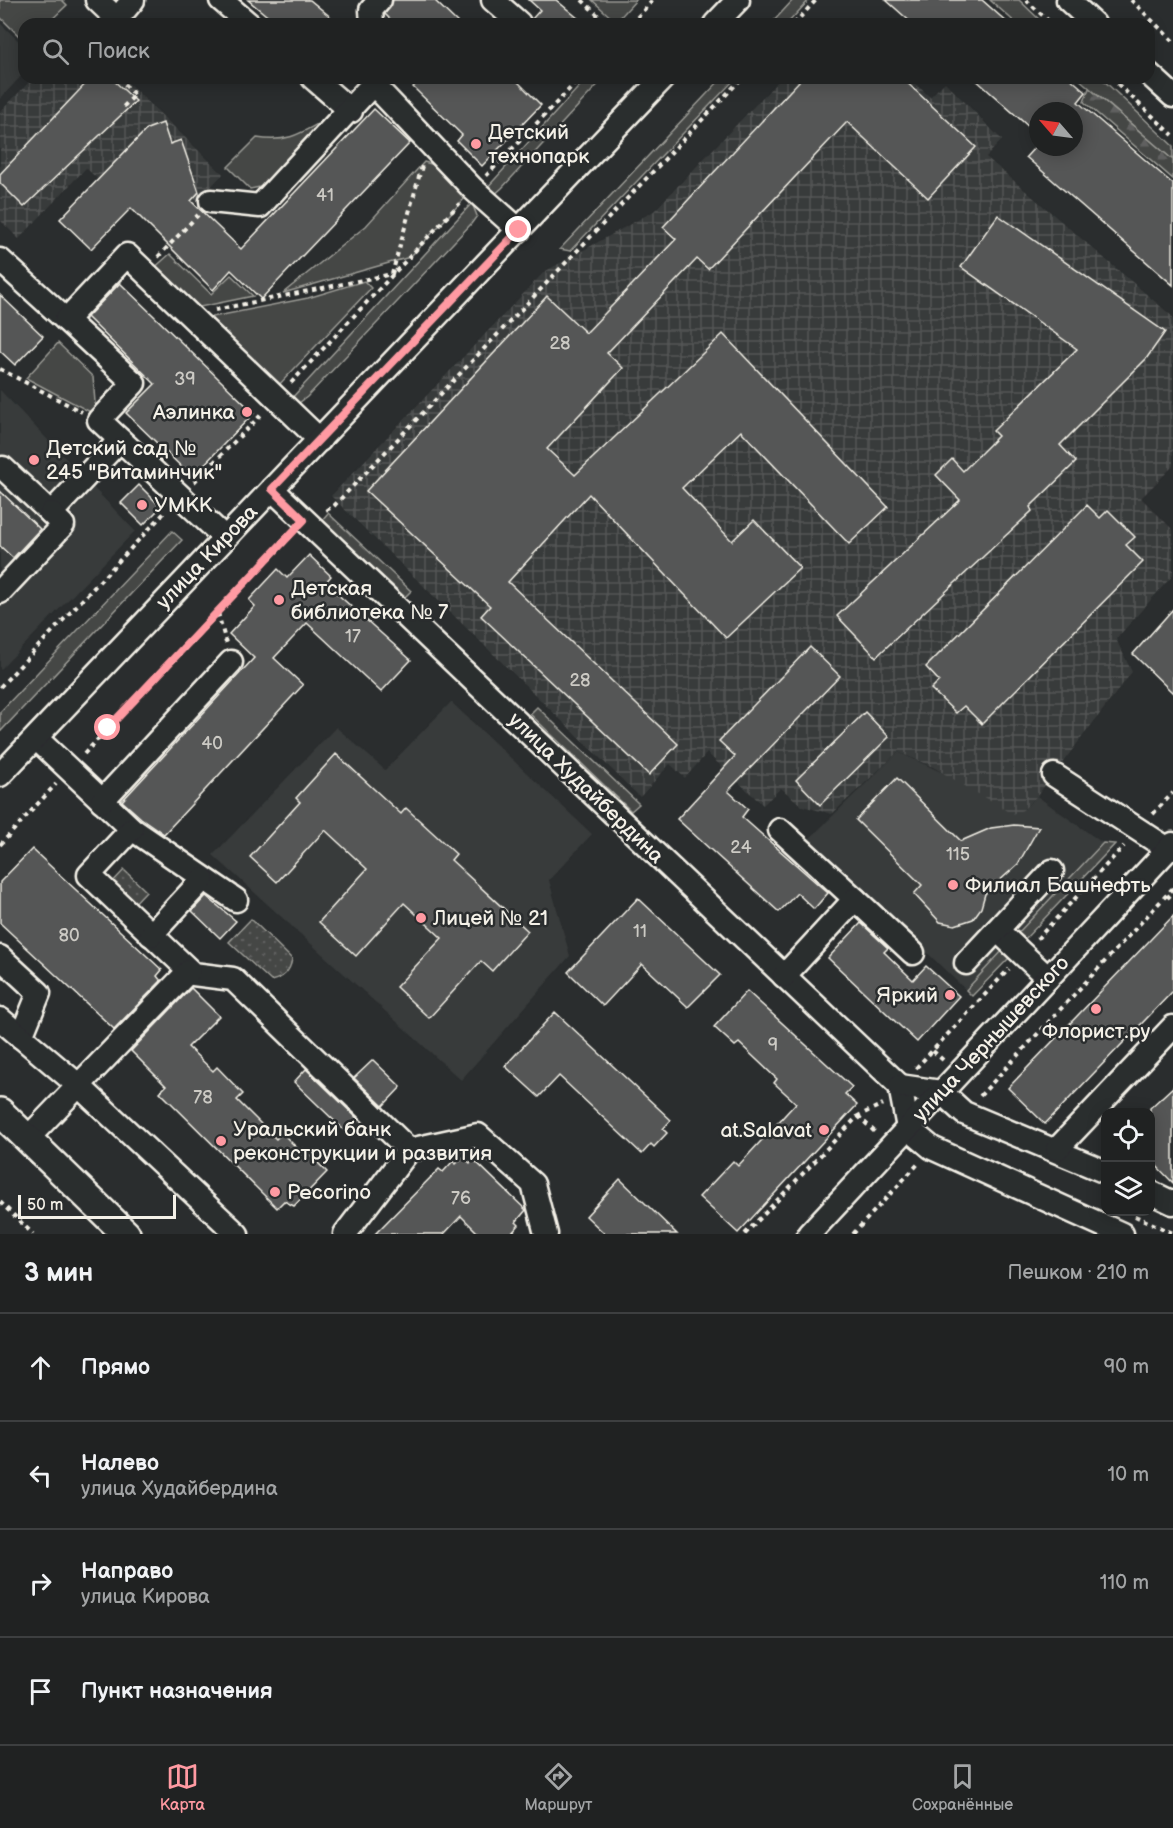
<!DOCTYPE html>
<html lang="ru">
<meta charset="utf-8">
<style>
body{margin:0;font-family:"Balsamiq Sans",sans-serif;background:#282a2a;color:#f1f3f6}
.controls{position:absolute;right:18px;bottom:18px;display:grid;overflow:hidden;border-radius:12px;box-shadow:0 3px 15px #0003}
.controls button{width:54px;height:54px;display:grid;place-items:center;padding:0;border:0;border-bottom:2px solid #3d3f40;background:#202222;color:#f1f3f6;font:30px sans-serif}
.compass{position:absolute;left:1029px;top:102px;width:54px;height:54px;border-radius:50%;background:#202222;box-shadow:0 3px 15px #0003;rotate:298deg}
.scale{position:absolute;left:18px;bottom:15px;width:158px;box-sizing:border-box;padding-left:6px;border:3px solid #f4f1e8;border-top:0;font-size:16px;line-height:21px;white-space:nowrap;color:#f4f1e8;-webkit-text-stroke:4px #2a2d2e;paint-order:stroke}
.stop{position:absolute;width:18px;height:18px;margin:-14px;border:4px solid #ff9aa2;border-radius:50%;background:#fff}
.stop.end{background:#ff9aa2;border-color:#fff;box-shadow:0 2px 6px #0008}
.list{margin:0;padding:0;list-style:none}
h2{display:flex;justify-content:space-between;align-items:center;height:78px;margin:0;padding:0 24px;font-size:26px}
h2 small{font-size:20px;font-weight:400;color:#a2a4a5}
.list li{display:grid;grid-template-columns:39px 1fr auto;gap:18px;align-items:center;box-sizing:border-box;height:108px;padding:0 24px;border-top:2px solid #3d3f40}
.list b{display:block;font-size:22px;white-space:nowrap}
.list p{margin:0;font-size:20px;white-space:nowrap;color:#a2a4a5}
.list em{font-size:20px;font-style:normal;color:#a2a4a5}
.icon{flex:none;width:33px;height:33px;fill:none;stroke:currentColor;stroke-width:2;stroke-linecap:round;stroke-linejoin:round}
.map{position:relative;flex:none;width:1173px;height:1234px;overflow:hidden}
.search{position:absolute;background:#202222;box-shadow:0 3px 15px #0003;left:18px;right:18px;top:18px;height:66px;display:flex;align-items:center;gap:15px;box-sizing:border-box;padding:0 21px;border-radius:18px;color:#a2a4a5;font-size:22px}
.sheet{height:510px;background:#202222}
nav{display:flex;justify-content:space-around;align-items:center;box-sizing:border-box;height:84px;border-top:2px solid #3d3f40;background:#202222;font-size:16px;color:#a2a4a5}
nav a{display:grid;justify-items:center;gap:3px}
nav .on{color:#ff9aa2}
.map>svg:first-child{display:block}
.built{fill:#373a3a}
.industrial{fill:url(#industrial-grid)}
.grass{fill:#444645;stroke:#9c9c96;stroke-width:1.5}
.forest{fill:url(#forest-firs);stroke:#9c9c96;stroke-width:1.5}
.park{fill:url(#park-dots);stroke:#9c9c96;stroke-width:1.5}
.building{fill:#555756;stroke:#f4f1e8;stroke-width:1.5}
.lines{fill:none;stroke-linecap:round;stroke-linejoin:round}
.minor-casing{stroke:#f4f1e8;stroke-width:27}
.major-casing{stroke:#f4f1e8;stroke-width:32}
.path{stroke:#f4f1e8;stroke-width:4;stroke-dasharray:4.5 4.5;stroke-linecap:butt}
.minor{stroke:#2a2d2e;stroke-width:22}
.major{stroke:#2a2d2e;stroke-width:27}
.route{stroke:#ff9aa2;stroke-width:8}
.poi-dot{fill:#ff9aa2;stroke:#2a2d2e;stroke-width:2}
.labels{text-anchor:middle;dominant-baseline:central;stroke-width:5;stroke-linejoin:round;paint-order:stroke}
.number-label{font-size:18px;fill:#cccac4}
.poi-label{font-size:21px;fill:#f4f1e8;stroke:#2a2d2e;text-anchor:start}
.street-label{font-size:21px;fill:#f4f1e8;stroke:#2a2d2e}
</style>
<div class="map">
<svg width="1173" height="1234" viewBox="0 0 1173 1234">
<defs>
<pattern id="industrial-grid" width="8" height="8" patternUnits="userSpaceOnUse" patternTransform="scale(1.5)"><rect width="8" height="8" fill="#373a3a"/><path d="M0 4h8M4 0v8" fill="none" stroke="#555756"/></pattern>
<pattern id="forest-firs" width="22" height="20" patternUnits="userSpaceOnUse" patternTransform="scale(1.5)"><rect width="22" height="20" fill="#444645"/><path d="M5 1l3.5 6h-7zM16 11l3.5 6h-7z" fill="#606160"/></pattern>
<pattern id="park-dots" width="8" height="8" patternUnits="userSpaceOnUse" patternTransform="scale(1.5)"><rect width="8" height="8" fill="#444645"/><path d="M2 2h.1M6 6h.1" fill="none" stroke="#606160" stroke-width="1.8" stroke-linecap="round"/></pattern>
</defs>
<rect width="100%" height="100%" fill="#2a2d2e"/>
<filter id="ink" filterUnits="userSpaceOnUse"><feTurbulence type="fractalNoise" baseFrequency=".0167" numOctaves="2"/><feDisplacementMap in="SourceGraphic" scale="12" xChannelSelector="R" yChannelSelector="G"/><feConvolveMatrix kernelMatrix="1 2 1 2 8 2 1 2 1" color-interpolation-filters="sRGB"/></filter>
<g filter="url(#ink)">
<g class="built">
<polygon points="0,23 24,46 24,73 0,99"/>
<polygon points="0,390 135,531 0,670"/>
<polygon points="451,702 592,834 549,880 570,956 461,1080 213,855 336,727 385,770"/>
<polygon points="898,752 1023,810 1037,796 1111,849 972,996 809,839"/>
</g>
<g class="industrial">
<polygon points="33,78 123,78 223,174 161,239 86,168 19,239 0,220 0,112"/>
<polygon points="781,78 909,78 930,97 945,82 1002,140 986,157 1173,317 1173,466 1141,498 1173,530 1173,575 1116,639 1132,672 1037,796 1023,810 1012,814 933,767 898,752 832,814 802,806 781,788 763,805 707,753 685,778 670,764 640,797 331,496 544,272 654,211"/>
</g>
<g class="grass">
<polygon points="0,0 62,0 67,5 47,24 24,24 24,41 0,17"/>
<polygon points="592,0 636,0 616,22"/>
<polygon points="793,0 809,0 787,24 771,24"/>
<polygon points="990,0 1019,0 1044,24 1017,24"/>
<polygon points="587,78 604,78 502,188 494,195 485,190"/>
<polygon points="722,78 736,78 570,251 560,249"/>
<polygon points="1078,78 1101,78 1173,146 1173,160"/>
<path d="M 328,118 L 265,186 L 250,189 L 228,167 L 257,138 C 289,143 301,133 328,118 Z"/>
<polygon points="424,162 438,166 463,193 464,199 410,257 283,293 366,226"/>
<polygon points="472,203 477,216 471,224 307,397 296,405 290,400"/>
<polygon points="170,254 211,294 231,275 253,296 190,309 152,270"/>
<polygon points="364,281 371,288 276,388 197,320 308,298"/>
<polygon points="58,343 93,377 96,415 26,378"/>
<polygon points="172,531 182,540 0,732 0,712"/>
<polygon points="1103,843 1115,844 1024,940 1018,933"/>
<polygon points="1003,950 1010,957 972,996 966,990"/>
</g>
<g class="forest">
<polygon points="1089,88 1173,160 1173,179 1084,102"/>
<polygon points="328,513 411,591 405,597 322,520"/>
<polygon points="537,707 639,804 631,811 530,714"/>
</g>
<g class="park">
<polygon points="124,870 146,891 131,907 109,886"/>
<path d="M 251,919 L 292,959 C 290,972 283,978 271,981 L 229,942 Z"/>
</g>
<g class="building">
<polygon points="248,0 310,0 339,24 277,24"/>
<polygon points="393,0 434,0 459,24 395,24 385,14"/>
<polygon points="529,0 556,0 585,24 532,24 532,19 540,10"/>
<polygon points="886,0 982,0 1009,24 913,24"/>
<polygon points="91,78 111,78 136,101 24,207 0,183 0,174"/>
<polygon points="422,78 514,78 541,105 482,166 457,141 462,135 413,87"/>
<polygon points="802,78 902,78 976,147 928,198 847,122 708,269 697,259 607,353 623,368 547,449 575,475 723,334 888,507 849,544 741,431 682,488 732,541 754,520 800,568 726,638 589,494 508,582 678,744 649,775 481,616 490,606 366,491 547,296 586,333 676,239 663,227"/>
<polygon points="974,78 1070,78 1086,92 1078,102 1173,184 1173,285 1026,157 1035,147 1074,147 1074,111 1038,111 1038,135"/>
<polygon points="374,109 410,143 261,299 231,270 213,290 131,208 91,249 60,219 147,129 163,123 170,144 181,140 199,192 191,201 241,249"/>
<polygon points="998,215 1165,332 1146,359 1060,445 1076,462 1030,507 1032,511 876,657 837,616 960,500 936,475 952,459 963,471 998,436 993,431 1077,349 961,267"/>
<polygon points="120,283 254,413 192,477 126,413 155,384 87,317"/>
<polygon points="0,295 43,336 15,365 0,351"/>
<polygon points="139,485 161,507 143,525 121,503"/>
<polygon points="0,491 40,529 13,558 0,546"/>
<polygon points="1087,505 1100,518 1108,510 1135,537 1126,545 1143,562 982,724 964,706 956,713 931,689 939,681 926,667"/>
<polygon points="309,555 331,576 325,583 411,660 381,692 307,623 274,658 303,685 164,834 141,818 122,801 254,658 229,634 255,606 249,600 278,569 287,578"/>
<polygon points="1173,609 1173,693 1133,654"/>
<polygon points="810,647 840,676 728,791 748,809 742,817 828,893 814,909 797,893 779,912 677,819 735,756 719,741"/>
<polygon points="865,712 889,737 820,805 796,780"/>
<polygon points="336,754 401,814 406,808 456,854 451,860 528,931 492,971 481,961 429,1018 396,987 442,938 404,903 356,956 319,922 367,869 325,830 277,882 250,857 300,802 296,798"/>
<polygon points="897,778 961,841 991,828 1014,825 1039,827 1018,864 985,894 981,908 973,919 955,925 940,922 914,894 922,885 856,820"/>
<polygon points="32,849 162,970 157,976 161,981 114,1029 0,923 0,882"/>
<polygon points="206,896 236,921 220,938 192,911"/>
<polygon points="638,898 720,975 688,1007 642,964 603,1006 568,972"/>
<polygon points="1173,916 1173,991 1045,1124 1008,1088"/>
<polygon points="861,923 888,948 884,952 913,980 926,966 959,996 917,1042 828,958"/>
<polygon points="191,988 219,1016 188,1047 213,1071 217,1067 243,1094 237,1100 276,1139 282,1133 300,1151 303,1148 327,1172 294,1206 284,1201 277,1208 160,1092 166,1086 131,1051"/>
<polygon points="747,991 852,1087 845,1094 857,1105 738,1233 699,1197 733,1161 738,1166 796,1103 774,1083 777,1079 739,1043 735,1046 714,1027"/>
<polygon points="555,1012 671,1120 663,1129 667,1133 654,1147 651,1144 642,1154 559,1076 539,1097 505,1066"/>
<polygon points="373,1060 401,1087 383,1106 354,1078"/>
<polygon points="306,1069 359,1120 347,1133 294,1082"/>
<polygon points="1173,1087 1173,1183 1150,1159 1150,1108"/>
<polygon points="463,1157 470,1163 473,1159 526,1210 516,1222 519,1225 511,1234 479,1234 461,1216 444,1234 375,1234 439,1169 443,1172 453,1161 456,1164"/>
<polygon points="620,1179 677,1234 605,1234 586,1216"/>
</g>
<g class="lines">
<defs>
<g id="minor">
<polyline points="97,0 117,19 133,0"/>
<polyline points="221,0 249,24"/>
<polyline points="493,0 519,23"/>
<polyline points="1068,0 1094,24"/>
<polyline points="372,24 371,10 380,0"/>
<polyline points="715,24 738,0"/>
<polyline points="1149,74 1173,96"/>
<polyline points="313,78 351,111"/>
<polyline points="211,201 260,206 373,84 473,189 519,230"/>
<polyline points="0,260 66,320"/>
<polyline points="3,468 51,513 120,440"/>
<polyline points="272,489 900,1086 908,1128 932,1148 1122,1234"/>
<polyline points="225,538 99,420 134,383 66,320 127,255 320,440"/>
<polyline points="0,592 63,525 51,513"/>
<polyline points="36,738 132,829 236,900"/>
<polyline points="0,775 663,78"/>
<polyline points="1054,775 1168,849"/>
<polyline points="102,801 231,662"/>
<polyline points="132,829 89,875 193,974 233,979 409,1150 478,1135 533,1184 546,1234"/>
<polyline points="780,830 855,899"/>
<polyline points="997,930 1048,978"/>
<polyline points="151,935 203,879"/>
<polyline points="0,957 39,993 21,1037"/>
<polyline points="966,963 1052,871"/>
<polyline points="784,976 855,899 913,953"/>
<polyline points="0,1019 78,1085 237,1234"/>
<polyline points="900,1086 941,1092 964,1113 1106,1172"/>
<polyline points="27,1139 189,971"/>
<polyline points="1057,1149 1173,1027"/>
<polyline points="1150,1192 1173,1203"/>
<polyline points="345,1234 409,1150"/>
<polyline points="809,1234 1173,844"/>
</g>
<polyline id="major" points="0,1112 126,1234"/>
</defs>
<use href="#minor" class="minor-casing"/>
<use href="#major" class="major-casing"/>
<g class="path">
<polyline points="582,0 607,24"/>
<polyline points="1026,0 1052,24"/>
<polyline points="1131,0 1173,41"/>
<polyline points="631,24 653,0"/>
<polyline points="794,24 816,0"/>
<polyline points="118,78 135,95 121,109"/>
<polyline points="1111,78 1173,135"/>
<polyline points="486,176 580,78"/>
<polyline points="158,257 198,215"/>
<polyline points="215,310 392,274 422,166"/>
<polyline points="0,369 82,412"/>
<polyline points="291,383 460,203"/>
<polyline points="194,482 263,413"/>
<polyline points="326,510 333,507 742,78"/>
<polyline points="218,613 226,643"/>
<polyline points="0,687 166,511"/>
<polyline points="84,754 291,535"/>
<polyline points="1153,814 1173,793"/>
<polyline points="0,845 56,784"/>
<polyline points="1167,895 1173,901"/>
<polyline points="1037,939 1124,846"/>
<polyline points="933,1051 943,1060"/>
<polyline points="916,1068 1009,969"/>
<polyline points="980,1096 1173,888"/>
<polyline points="858,1116 875,1132"/>
<polyline points="0,1202 33,1234"/>
<polyline points="1135,1216 1173,1233"/>
<polyline points="745,1234 858,1116 883,1104"/>
<polyline points="853,1234 918,1164"/>
</g>
<use href="#minor" class="minor"/>
<use href="#major" class="major"/>
</g>
</g>
<g class="lines" filter="url(#ink)">
<polyline class="route" points="108,728 304,520 272,489 519,230"/>
</g>
<g class="poi-dot">
<circle cx="476" cy="144" r="6"/>
<circle cx="247" cy="412" r="6"/>
<circle cx="34" cy="460" r="6"/>
<circle cx="142" cy="505" r="6"/>
<circle cx="279" cy="600" r="6"/>
<circle cx="953" cy="885" r="6"/>
<circle cx="421" cy="918" r="6"/>
<circle cx="950" cy="995" r="6"/>
<circle cx="1096" cy="1009" r="6"/>
<circle cx="824" cy="1130" r="6"/>
<circle cx="221" cy="1141" r="6"/>
<circle cx="275" cy="1192" r="6"/>
</g>
<g class="labels">
<g class="number-label">
<text x="325" y="195">41</text>
<text x="560" y="343">28</text>
<text x="185" y="379">39</text>
<text x="353" y="636">17</text>
<text x="580" y="680">28</text>
<text x="212" y="743">40</text>
<text x="741" y="847">24</text>
<text x="958" y="854">115</text>
<text x="640" y="931">11</text>
<text x="69" y="935">80</text>
<text x="773" y="1045">9</text>
<text x="203" y="1097">78</text>
<text x="461" y="1198">76</text>
</g>
<g class="poi-label">
<text x="488" y="132">Детский<tspan x="488" dy="24">технопарк</tspan></text>
<text x="235" y="412" text-anchor="end">Аэлинка</text>
<text x="46" y="448">Детский сад №<tspan x="46" dy="24">245 "Витаминчик"</tspan></text>
<text x="154" y="505">УМКК</text>
<text x="291" y="588">Детская<tspan x="291" dy="24">библиотека № 7</tspan></text>
<text x="965" y="885">Филиал Башнефть</text>
<text x="433" y="918">Лицей № 21</text>
<text x="938" y="995" text-anchor="end">Яркий</text>
<text x="1096" y="1031" text-anchor="middle">Флорист.ру</text>
<text x="233" y="1129">Уральский банк<tspan x="233" dy="24">реконструкции и развития</tspan></text>
<text x="812" y="1130" text-anchor="end">at.Salavat</text>
<text x="287" y="1192">Pecorino</text>
</g>
<g class="street-label">
<text transform="translate(207 557) rotate(-46)">улица Кирова</text>
<text transform="translate(586 788) rotate(44)">улица Худайбердина</text>
<text transform="translate(991 1039) rotate(-47)">улица Чернышевского</text>
</g>
</g>
</svg>
<div class="controls">
<button><svg class="icon" aria-label="locate" viewBox="0 0 24 24"><circle cx="12" cy="12" r="6"/><path d="M12 2v4M12 18v4M2 12h4M18 12h4"/></svg></button>
<button><svg class="icon" aria-label="layers" viewBox="0 0 24 24"><path d="M12 4l9 5-9 5-9-5zM3 14l9 5 9-5"/></svg></button>
</div>
<svg class="compass" viewBox="-18 -18 36 36"><path d="M0-13l5 13h-10z" fill="#e53935"/><path d="M0 13l5-13h-10z" fill="#a2a4a5"/></svg>
<div class="scale">50 m</div>
<div class="stop" style="left:108px;top:728px"></div>
<div class="stop end" style="left:519px;top:230px"></div>
<div class="search"><svg class="icon" aria-label="search" viewBox="0 0 24 24"><circle cx="10" cy="10" r="6"/><path d="M15 15l6 6"/></svg>Поиск</div>
</div>
<section class="sheet">
<h2>3 мин<small>Пешком · 210 m</small></h2>
<ul class="list">
<li><svg class="icon" aria-label="ahead" viewBox="0 0 24 24"><path d="M12 20V5M6 11l6-6 6 6"/></svg><div><b>Прямо</b></div><em>90 m</em></li>
<li><svg class="icon" aria-label="left" viewBox="0 0 24 24"><path d="M17 20v-9H6M10 6l-5 5 5 5"/></svg><div><b>Налево</b><p>улица Худайбердина</p></div><em>10 m</em></li>
<li><svg class="icon" aria-label="right" viewBox="0 0 24 24"><path d="M7 20v-9h11M14 6l5 5-5 5"/></svg><div><b>Направо</b><p>улица Кирова</p></div><em>110 m</em></li>
<li><svg class="icon" aria-label="arrive" viewBox="0 0 24 24"><path d="M6 21V4h12l-3 4 3 4H6"/></svg><div><b>Пункт назначения</b></div></li>
</ul>
</section>
<nav>
<a class="on"><svg class="icon" aria-label="map" viewBox="0 0 24 24"><path d="M3 6l6-2 6 2 6-2v14l-6 2-6-2-6 2zM9 4v14M15 6v14"/></svg>Карта</a>
<a><svg class="icon" aria-label="directions" viewBox="0 0 24 24"><path d="M12 3l9 9-9 9-9-9zM9 14v-3h6M13 9l2 2-2 2"/></svg>Маршрут</a>
<a><svg class="icon" aria-label="saved" viewBox="0 0 24 24"><path d="M7 4h10v16l-5-4-5 4z"/></svg>Сохранённые</a>
</nav>
